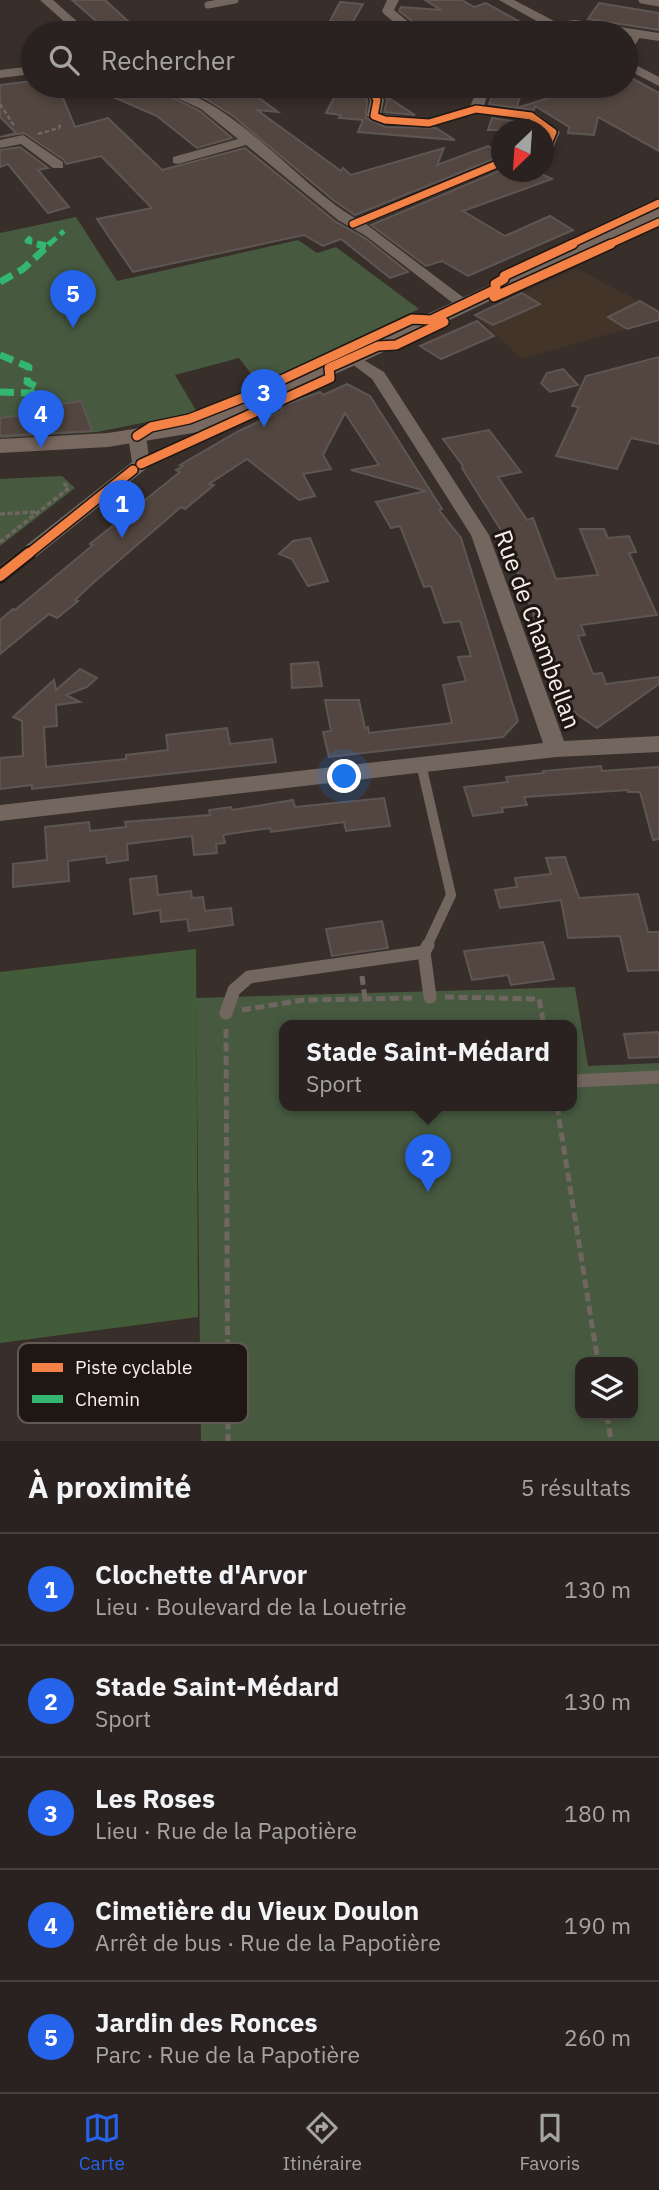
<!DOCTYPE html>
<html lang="fr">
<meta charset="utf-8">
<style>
body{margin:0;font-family:"IBM Plex Sans",sans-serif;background:#362f2d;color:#f1f3f6}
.controls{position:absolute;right:21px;bottom:21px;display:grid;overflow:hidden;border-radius:14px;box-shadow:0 4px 10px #0003}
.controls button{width:63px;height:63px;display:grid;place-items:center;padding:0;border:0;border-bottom:2px solid #463f3e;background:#2a2220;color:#f1f3f6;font:35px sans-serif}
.compass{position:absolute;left:491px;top:119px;width:63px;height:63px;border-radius:50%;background:#2a2220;box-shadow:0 4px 10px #0003;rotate:205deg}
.you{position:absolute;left:345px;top:777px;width:24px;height:24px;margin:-18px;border:5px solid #fff;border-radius:50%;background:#1a73e8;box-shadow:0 0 0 10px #1a73e833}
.badge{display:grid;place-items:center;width:46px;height:46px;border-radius:50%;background:#2563eb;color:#fff;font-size:23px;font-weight:700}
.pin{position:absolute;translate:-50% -58px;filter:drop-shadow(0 2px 4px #0008)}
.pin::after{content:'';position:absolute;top:37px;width:24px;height:21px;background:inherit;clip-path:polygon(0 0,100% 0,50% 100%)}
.popup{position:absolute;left:279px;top:1020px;width:298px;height:91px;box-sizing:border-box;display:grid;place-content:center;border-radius:14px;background:#2a2220;filter:drop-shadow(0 2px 5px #0005);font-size:23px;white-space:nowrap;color:#a5a4a5}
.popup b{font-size:26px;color:#f1f3f6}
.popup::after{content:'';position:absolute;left:50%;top:100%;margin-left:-14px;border:14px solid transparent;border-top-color:#2a2220}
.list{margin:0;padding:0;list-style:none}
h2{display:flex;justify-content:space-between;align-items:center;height:91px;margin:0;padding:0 28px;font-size:30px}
h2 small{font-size:23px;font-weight:400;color:#a5a4a5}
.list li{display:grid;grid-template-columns:46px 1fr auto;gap:21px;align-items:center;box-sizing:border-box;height:112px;padding:0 28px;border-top:2px solid #463f3e}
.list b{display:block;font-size:26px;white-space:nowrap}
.list p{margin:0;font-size:23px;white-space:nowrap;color:#a5a4a5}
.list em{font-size:23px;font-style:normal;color:#a5a4a5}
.icon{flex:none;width:38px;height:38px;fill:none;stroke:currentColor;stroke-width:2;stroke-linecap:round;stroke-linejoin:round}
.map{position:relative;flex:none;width:659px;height:1441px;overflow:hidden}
.search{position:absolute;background:#2a2220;box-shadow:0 4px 10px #0003;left:21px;right:21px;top:21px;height:77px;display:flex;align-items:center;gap:18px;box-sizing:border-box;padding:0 24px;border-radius:38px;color:#a5a4a5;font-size:26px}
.sheet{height:651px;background:#2a2220}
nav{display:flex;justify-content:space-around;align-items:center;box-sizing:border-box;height:98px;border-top:2px solid #463f3e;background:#2a2220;font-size:19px;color:#a5a4a5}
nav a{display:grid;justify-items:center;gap:4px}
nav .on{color:#2563eb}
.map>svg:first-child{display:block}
.education{fill:#423428}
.green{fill:#475a40;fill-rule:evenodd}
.forest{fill:#425c3a}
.building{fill:#534640;stroke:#5e5653;stroke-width:2}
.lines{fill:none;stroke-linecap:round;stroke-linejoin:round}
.path-far2{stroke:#706661;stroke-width:2.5;stroke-dasharray:4.5 2.5;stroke-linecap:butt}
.path-far1{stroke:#706661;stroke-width:3.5;stroke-dasharray:5 2.5;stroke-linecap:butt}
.path{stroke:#706661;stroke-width:5;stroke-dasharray:9 4.5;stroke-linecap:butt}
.lane-far2{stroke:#73665f;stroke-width:7}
.lane-far1{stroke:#73665f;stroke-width:10}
.lane{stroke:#73665f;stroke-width:13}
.street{fill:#73665f;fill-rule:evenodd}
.secondary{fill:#776860;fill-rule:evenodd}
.quiet-far1{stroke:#33b770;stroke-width:5;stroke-dasharray:11 5;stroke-linecap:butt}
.quiet{stroke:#33b770;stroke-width:7;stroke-dasharray:14 7;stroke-linecap:butt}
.cycleway-far2-casing{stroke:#1f1713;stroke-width:10}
.cycleway-far1-casing{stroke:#1f1713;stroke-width:12}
.cycleway-casing{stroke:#1f1713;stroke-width:15}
.cycleway-far2{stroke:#f48246;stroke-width:7}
.cycleway-far1{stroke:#f48246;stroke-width:9}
.cycleway{stroke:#f48246;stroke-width:10}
.labels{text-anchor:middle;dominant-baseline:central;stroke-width:6;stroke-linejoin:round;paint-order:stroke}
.street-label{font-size:24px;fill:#faefe9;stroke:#1f1713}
.key{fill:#1f1713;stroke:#615853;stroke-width:2}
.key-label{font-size:19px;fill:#faefe9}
</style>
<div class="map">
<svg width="659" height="1441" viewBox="0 0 659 1441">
<rect width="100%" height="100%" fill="#382e2a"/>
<polygon class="education" points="576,268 659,312 659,320 521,359 475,315"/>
<g class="green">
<polygon points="76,217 117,281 298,240 317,253 336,247 419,309 259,384 239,358 175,375 197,412 97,432 0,438 0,233"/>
<polygon points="62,476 75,488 0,546 0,479"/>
<path d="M 575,987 L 588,1066 L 659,1063 L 659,1441 L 201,1441 L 196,998 ZM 284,1026 L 572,1026 L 572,1106 L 284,1106 ZM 580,1362 L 633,1362 L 633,1415 L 580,1415 Z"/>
</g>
<polygon class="forest" points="196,949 198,1317 0,1343 0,972"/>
<g class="building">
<polygon points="72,0 105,0 141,33 110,33"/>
<polygon points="425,0 462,0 474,7 486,3 540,33 414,33 413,22 399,11 401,7 441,10"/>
<polygon points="340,2 363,4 352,23 330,21"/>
<polygon points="599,3 659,13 659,30 588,19"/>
<polygon points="626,75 659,93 659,151 598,117 594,135 568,133 569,127 535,106 534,110 517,108 586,86 626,86"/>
<polygon points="33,81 33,86 58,86 75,127 108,118 162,170 245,148 336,222 365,238 408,272 390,278 341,239 323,246 304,235 133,272 97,219 152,208 101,156 66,164 64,160 24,133 0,137 16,133 0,117 0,85"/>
<polygon points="88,86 149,86 200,111 232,138 197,148 157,116"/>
<polygon points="167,86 243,86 278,112 257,110 341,171 343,168 351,175 444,148 437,165 488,146 501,153 501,156 355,215 333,200 233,116 206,99 179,88"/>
<polygon points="340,86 361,86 367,100 366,118 385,127 436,128 455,140 358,132 363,120 339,118 341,115 326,113"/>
<polygon points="496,86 522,87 517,108 489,104"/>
<polygon points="385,96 395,102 415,115 384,112 387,101"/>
<polygon points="492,118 526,123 530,125 528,130 488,130"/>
<polygon points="20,147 48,168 38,170 69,207 48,213 8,164 0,167 0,150"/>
<polygon points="501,170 537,172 552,179 463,211 505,236 550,216 573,230 468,276 442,261 426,266 371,225"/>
<polygon points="522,293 540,304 493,325 475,315"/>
<polygon points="640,301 659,312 659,320 627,329 608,317"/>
<polygon points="477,321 494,336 441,359 420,346"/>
<polygon points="659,357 659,444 631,438 617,469 556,456 579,407 572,406 586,376"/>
<polygon points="563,369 578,385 550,392 541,383 547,373"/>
<polygon points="347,384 370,396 442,509 439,510 461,538 518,721 503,737 329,757 323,732 331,731 325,700 359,700 365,728 368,727 369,733 452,723 443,685 466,681 458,657 471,656 460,621 444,623 431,586 424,587 400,526 391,528 376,502 426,491 351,470 379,465 345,413 323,455 331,469 303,474 315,496 299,500 247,459 209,484 214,485 185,509 181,507 93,583 75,600 78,601 57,618 49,614 0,654 0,620 13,609 15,610 93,545 90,544 180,472 176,470 183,466 180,465 237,432 283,410 279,407 320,392 323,395"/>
<polygon points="81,401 92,431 0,436 0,418 49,411 51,406"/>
<polygon points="489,430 521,472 498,477 527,520 533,518 556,579 598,575 580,529 604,529 608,538 629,536 636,552 629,553 657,615 581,625 585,635 578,636 593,674 602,673 606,684 659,677 659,684 597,728 568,708 504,535 462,468 463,466 443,439"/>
<polygon points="310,538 328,581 308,586 292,559 279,554 293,541"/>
<polygon points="318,662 322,686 292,688 291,664"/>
<polygon points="80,669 97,678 87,687 66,695 80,702 56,705 57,726 44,727 46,767 126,759 126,755 168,750 166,735 227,728 230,744 272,739 276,762 32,789 32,785 0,789 0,758 23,756 22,721 13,717 54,680 56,690"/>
<polygon points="601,766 602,771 659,767 659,839 653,840 640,792 628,792 628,790 524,797 527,805 502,808 503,812 473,816 464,787 508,782 506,777 544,773 543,771"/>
<polygon points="384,798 390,826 346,831 344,822 271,832 270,828 235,833 223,835 225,843 216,844 217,853 194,855 192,836 127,844 128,860 107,863 106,856 68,861 69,881 13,887 13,864 47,860 45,827 89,822 90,831 126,827 125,822 210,815 209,810 231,807 232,810 293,800 295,807"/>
<polygon points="565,857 579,898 638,894 648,932 659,932 659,970 628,971 620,936 568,938 561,900 500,908 495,890 517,887 515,878 551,874 546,858"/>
<polygon points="156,876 158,895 191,891 192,898 203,897 205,911 231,908 233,925 189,931 187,919 161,922 160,910 134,914 130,879"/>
<polygon points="382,921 388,948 332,956 326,929"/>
<polygon points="543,942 554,979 511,985 508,975 472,980 464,951"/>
<polygon points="659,1032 659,1057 629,1058 624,1034"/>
</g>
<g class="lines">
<g class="path-far2">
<polyline points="0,104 15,127"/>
<polyline points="38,134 59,128 61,122"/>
</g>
<g class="path-far1">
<polyline points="0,514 38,512"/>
<polyline points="0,542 69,488 62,482"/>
</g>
<g class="path">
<polyline points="362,976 365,999"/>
<polyline points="445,997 539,999 544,1026"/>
<polyline points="242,1010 303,1000 415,998"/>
<polyline points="226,1029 228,1441"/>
<polyline points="557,1106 598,1362"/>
<polyline points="607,1415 611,1441"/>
</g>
<g class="lane-far2">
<polyline points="642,0 659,3"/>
<polyline points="208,5 235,0"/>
<polyline points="626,52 638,34"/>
</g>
<polyline class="lane-far1" points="421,764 451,895 427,946"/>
<g class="lane">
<polyline points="424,952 430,997"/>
<polyline points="226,1013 234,990 249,977 424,952 428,945"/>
<polyline points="572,1081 659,1077"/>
</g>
<g class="street">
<polygon points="40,0 53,0 90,33 77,33"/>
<polygon points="387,0 399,0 394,10 411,24 411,33 399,33 401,28 384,14 382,11"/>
<polygon points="499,0 514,0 556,22 575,20 659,33 659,41 626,36 626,33 575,28 567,28 570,33 558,33"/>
<polygon points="626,60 659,77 659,86 626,69"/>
<polygon points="33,66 33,74 0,78 0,70"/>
<path d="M 151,86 C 225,86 293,182 355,218 L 502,158 L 502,167 L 366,224 L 472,304 L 464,309 L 458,307 L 366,236 L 338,220 L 246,145 L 178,164 L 173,163 L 173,157 L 238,139 L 201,109 Z"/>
<polygon points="364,86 376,86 384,100 381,114 428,119 470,107 478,86 490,86 484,106 536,113 560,132 551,153 544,157 546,133 527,120 477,113 429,127 385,124 367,116 370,100"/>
<polygon points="23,135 63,162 63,168 53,168 21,144 0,148 0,140"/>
<polygon points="352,353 384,372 489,535 564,741 659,736 659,752 556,757 0,821 0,805 543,743 471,535 372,379 344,358"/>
<polygon points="137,431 146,436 150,464 147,468 7,580 0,582 0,566 132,462 128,436"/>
</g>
<polygon class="secondary" points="659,206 659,220 360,363 205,431 108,447 0,453 0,439 108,433 190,420 344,353"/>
<g class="quiet-far1">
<polyline points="31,237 27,241 44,245"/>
<polyline points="48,245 64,231"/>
</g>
<g class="quiet">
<polyline points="37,244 46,246"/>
<polyline points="0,282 23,269 50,244"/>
<polyline points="0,355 29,367 27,382 41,389"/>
<polyline points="0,392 30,393 41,389"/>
</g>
<defs>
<g id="cycleway-far2">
<polyline points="370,86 377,100 374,116 385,120 429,123 476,109 531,116 553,132 544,153"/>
<polyline points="353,224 502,162"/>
<polyline points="569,245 659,203"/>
<polyline points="608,245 659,222"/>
</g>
<g id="cycleway-far1">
<polyline points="494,297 611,244"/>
<polyline points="137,436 151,427 189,419 245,397 412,319 431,320 496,289 495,284 504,279 504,276 573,244"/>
<polyline points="141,464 330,378 329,368 378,346 396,345 444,322"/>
<polyline points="27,555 133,470"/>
</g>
<polyline id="cycleway" points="0,576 29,553"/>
</defs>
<use href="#cycleway-far2" class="cycleway-far2-casing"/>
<use href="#cycleway-far1" class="cycleway-far1-casing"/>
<use href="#cycleway" class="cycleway-casing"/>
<use href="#cycleway-far2" class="cycleway-far2"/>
<use href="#cycleway-far1" class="cycleway-far1"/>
<use href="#cycleway" class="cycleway"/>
</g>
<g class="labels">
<g class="street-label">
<text transform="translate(538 629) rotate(70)">Rue de Chambellan</text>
</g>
</g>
<rect x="18" y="1343" width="230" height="80" rx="10" class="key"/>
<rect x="32" y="1363" width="31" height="9" fill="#f48246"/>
<rect x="32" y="1395" width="31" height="8" fill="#33b770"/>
<g class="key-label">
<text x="75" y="1374">Piste cyclable</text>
<text x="75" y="1406">Chemin</text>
</g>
</svg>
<div class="controls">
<button><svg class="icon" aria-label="layers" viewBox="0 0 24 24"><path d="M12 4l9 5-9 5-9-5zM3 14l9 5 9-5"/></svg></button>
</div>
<svg class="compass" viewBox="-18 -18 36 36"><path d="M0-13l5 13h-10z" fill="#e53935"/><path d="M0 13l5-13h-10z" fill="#a5a4a5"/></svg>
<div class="you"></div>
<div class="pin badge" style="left:122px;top:538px">1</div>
<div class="pin badge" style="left:428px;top:1192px">2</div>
<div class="popup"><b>Stade Saint-Médard</b>Sport</div>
<div class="pin badge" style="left:264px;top:427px">3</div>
<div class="pin badge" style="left:41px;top:448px">4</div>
<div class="pin badge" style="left:73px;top:328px">5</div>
<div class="search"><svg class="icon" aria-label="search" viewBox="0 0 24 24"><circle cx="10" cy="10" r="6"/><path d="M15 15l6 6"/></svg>Rechercher</div>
</div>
<section class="sheet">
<h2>À proximité<small>5 résultats</small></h2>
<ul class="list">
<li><span class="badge">1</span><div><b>Clochette d'Arvor</b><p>Lieu · Boulevard de la Louetrie</p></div><em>130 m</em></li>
<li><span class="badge">2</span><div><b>Stade Saint-Médard</b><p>Sport</p></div><em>130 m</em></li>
<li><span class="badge">3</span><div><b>Les Roses</b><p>Lieu · Rue de la Papotière</p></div><em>180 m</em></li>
<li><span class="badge">4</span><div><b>Cimetière du Vieux Doulon</b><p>Arrêt de bus · Rue de la Papotière</p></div><em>190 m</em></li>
<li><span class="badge">5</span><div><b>Jardin des Ronces</b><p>Parc · Rue de la Papotière</p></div><em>260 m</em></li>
</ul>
</section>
<nav>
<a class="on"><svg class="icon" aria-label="map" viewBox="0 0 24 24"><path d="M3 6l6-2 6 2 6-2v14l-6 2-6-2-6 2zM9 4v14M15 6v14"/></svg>Carte</a>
<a><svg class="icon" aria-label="directions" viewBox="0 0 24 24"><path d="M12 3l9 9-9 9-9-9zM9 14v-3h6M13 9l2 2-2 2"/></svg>Itinéraire</a>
<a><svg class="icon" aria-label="saved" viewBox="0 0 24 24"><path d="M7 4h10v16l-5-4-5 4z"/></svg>Favoris</a>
</nav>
